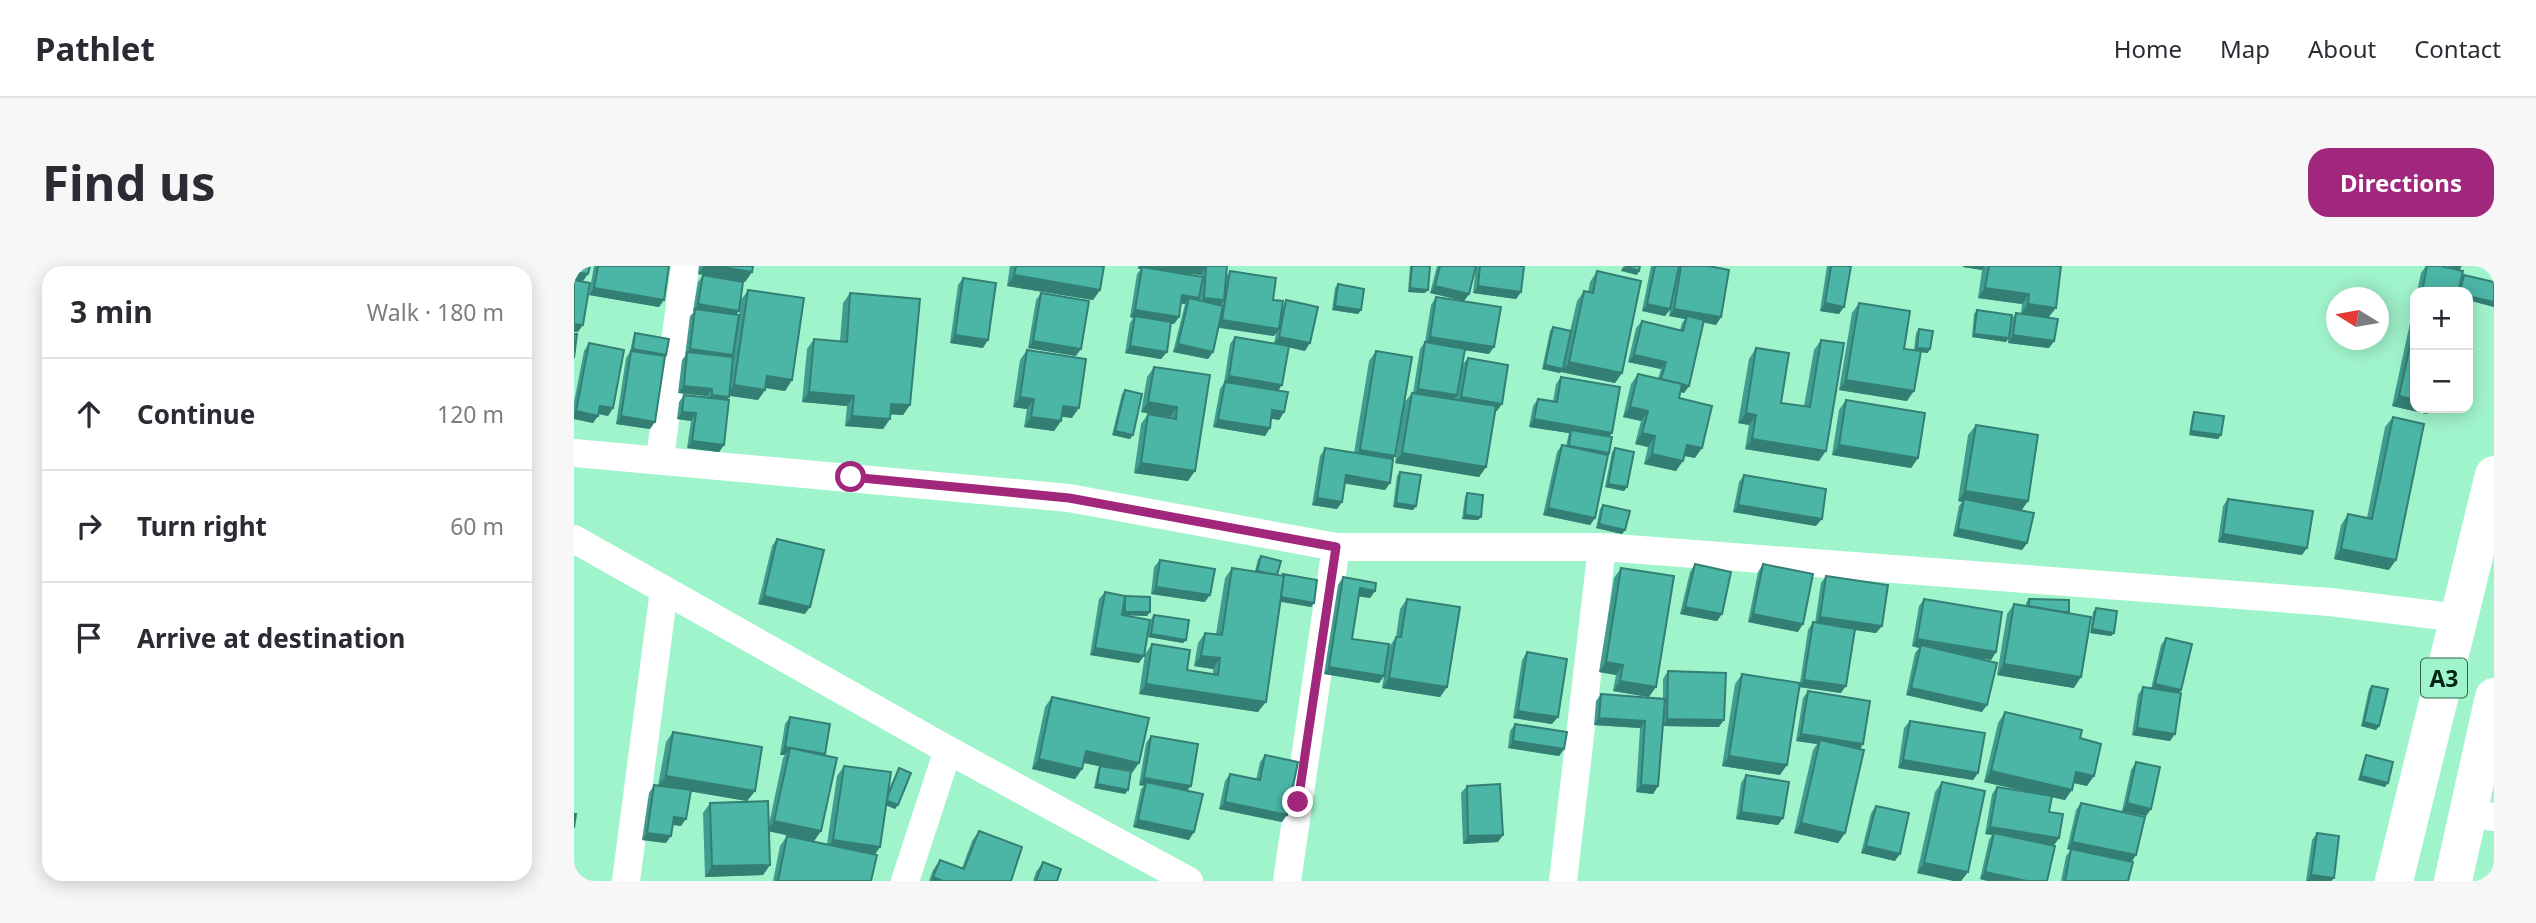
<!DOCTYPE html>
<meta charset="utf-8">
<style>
body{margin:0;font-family:"Noto Sans",sans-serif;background:#f7f7f7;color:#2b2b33}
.controls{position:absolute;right:21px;top:21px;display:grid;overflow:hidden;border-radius:14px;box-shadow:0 4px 18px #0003}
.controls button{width:63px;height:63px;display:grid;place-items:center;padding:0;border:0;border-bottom:2px solid #e1e1e2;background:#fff;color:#2b2b33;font:35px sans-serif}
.compass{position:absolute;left:1752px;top:21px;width:63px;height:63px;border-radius:50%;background:#fff;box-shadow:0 4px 18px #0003;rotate:281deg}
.stop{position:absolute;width:21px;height:21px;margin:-16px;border:5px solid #a1277d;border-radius:50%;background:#fff}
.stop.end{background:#a1277d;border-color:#fff;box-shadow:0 2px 7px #0008}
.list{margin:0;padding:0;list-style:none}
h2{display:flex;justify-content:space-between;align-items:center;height:91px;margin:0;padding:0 28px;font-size:30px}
h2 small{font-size:23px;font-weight:400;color:#7c7c81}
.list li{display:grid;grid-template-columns:46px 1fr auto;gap:21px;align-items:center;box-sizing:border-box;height:112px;padding:0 28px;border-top:2px solid #e1e1e2}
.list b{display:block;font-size:26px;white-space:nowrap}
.list em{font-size:23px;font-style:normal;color:#7c7c81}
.icon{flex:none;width:38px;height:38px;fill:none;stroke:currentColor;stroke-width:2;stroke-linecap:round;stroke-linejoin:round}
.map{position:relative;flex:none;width:1920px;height:615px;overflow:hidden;border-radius:21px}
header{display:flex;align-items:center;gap:42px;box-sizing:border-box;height:98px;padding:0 35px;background:#fff;border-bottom:2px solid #e1e1e2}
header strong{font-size:33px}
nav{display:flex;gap:38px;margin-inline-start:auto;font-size:24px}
.intro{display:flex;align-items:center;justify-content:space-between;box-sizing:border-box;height:168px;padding:0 42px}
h1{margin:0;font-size:49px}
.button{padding:18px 32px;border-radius:21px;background:#a1277d;color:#fff;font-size:24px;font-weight:700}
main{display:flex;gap:42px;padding:0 42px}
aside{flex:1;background:#fff;border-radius:21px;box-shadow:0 4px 18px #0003}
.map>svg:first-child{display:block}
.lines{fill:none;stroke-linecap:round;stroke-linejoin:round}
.street{stroke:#fff;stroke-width:28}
.highway{stroke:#fff;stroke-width:38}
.wall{fill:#409c8f;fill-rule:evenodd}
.shaded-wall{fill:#347f74}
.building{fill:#4bb5a6;stroke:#347f74;stroke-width:2}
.route{stroke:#a1277d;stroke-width:9}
.labels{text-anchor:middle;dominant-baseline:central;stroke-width:7;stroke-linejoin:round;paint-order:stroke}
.shield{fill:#a0f4cc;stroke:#30624d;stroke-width:2}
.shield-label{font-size:23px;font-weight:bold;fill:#002416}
</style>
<header>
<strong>Pathlet</strong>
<nav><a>Home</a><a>Map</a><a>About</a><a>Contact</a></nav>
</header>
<div class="intro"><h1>Find us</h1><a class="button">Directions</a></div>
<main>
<aside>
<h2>3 min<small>Walk · 180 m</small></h2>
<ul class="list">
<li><svg class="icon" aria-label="ahead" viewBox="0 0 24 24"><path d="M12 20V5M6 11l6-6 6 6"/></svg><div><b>Continue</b></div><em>120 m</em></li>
<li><svg class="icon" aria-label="right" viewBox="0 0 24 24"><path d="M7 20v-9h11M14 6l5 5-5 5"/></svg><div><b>Turn right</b></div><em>60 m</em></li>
<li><svg class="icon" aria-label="arrive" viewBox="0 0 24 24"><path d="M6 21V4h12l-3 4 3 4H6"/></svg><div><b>Arrive at destination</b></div></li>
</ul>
</aside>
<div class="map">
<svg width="1920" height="615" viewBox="0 0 1920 615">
<rect width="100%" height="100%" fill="#a0f4cc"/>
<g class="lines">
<g class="street">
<polyline points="0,187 495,232 762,281 1028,281 1756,336 1885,352"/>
<polyline points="86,193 111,0"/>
<polyline points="0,273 374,484 615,615"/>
<polyline points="1895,548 1920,551"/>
<polyline points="52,615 90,324"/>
<polyline points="331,615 374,484"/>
<polyline points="713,615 762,281"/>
<polyline points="989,615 1028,281"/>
</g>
<g class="highway">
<polyline points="1820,615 1920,209"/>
<polyline points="1879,615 1920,431"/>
</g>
</g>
<g class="wall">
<polygon points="20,0 95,0 85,41 15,29"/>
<polygon points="125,0 179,0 178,6 171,16 165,15 165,45 162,49 165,49 167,34 174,24 218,114 211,125 191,122 191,124 184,134 155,130 153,134 150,179 145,186 113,182 117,155 103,153 105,136 110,129 133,131 133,130 104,127 108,94 111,90 116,50 120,46 119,45 124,16 129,9 124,8"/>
<polygon points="436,0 530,0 526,24 519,34 433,20"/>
<path d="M 564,0 L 653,0 L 652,11 L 656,5 L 709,40 L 712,34 L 731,85 L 715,81 L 705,124 L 710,146 L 705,154 L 697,152 L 696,162 L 691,170 L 639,161 L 646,123 L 650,117 L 656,78 L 661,71 L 700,78 L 702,67 L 700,70 L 645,62 L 639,86 L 634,93 L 599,86 L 611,38 L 607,37 L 605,51 L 600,58 L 597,58 L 593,86 L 587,93 L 551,87 L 556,57 L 559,52 L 556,51 L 563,8 L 567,3 L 564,3 ZM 600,6 L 627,9 L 627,10 Z"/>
<polygon points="836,0 856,0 851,27 834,26"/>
<polygon points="863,0 902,0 895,28 890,35 856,27"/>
<polygon points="902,0 950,0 947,26 942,33 899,27"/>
<polygon points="1077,0 1135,0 1147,51 1142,59 1130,56 1115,120 1110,127 1107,126 1105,132 1121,192 1110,190 1102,205 1070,198 1074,181 1061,178 1067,155 1049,151 1057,118 1064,108 1084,113 1087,103 1054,96 1062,62 1068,55 1106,64 1108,57 1111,53 1095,50 1096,44 1091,50 1068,45"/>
<polygon points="1253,0 1277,0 1265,48 1246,45"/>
<polygon points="1389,0 1487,0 1475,51 1480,75 1475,82 1434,77 1434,72 1432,76 1398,71 1400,48 1403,44 1437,54 1442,47 1447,48 1448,38 1404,32 1408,4 1389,1"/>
<polygon points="1852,0 1867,0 1884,4 1873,0 1888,0 1885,4 1884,26 1843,26 1847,7"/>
<polygon points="1023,5 1048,107 1041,117 987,106 988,105 986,107 968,103 976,65 979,61 996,65 1003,35 1010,25 1014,26 1016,16"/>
<polygon points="1890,9 1920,16 1920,41 1894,34 1894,26 1884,26 1888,12"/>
<polygon points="389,12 409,82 376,77 384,19"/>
<polygon points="764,18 787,44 784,48 758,44 761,22"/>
<polygon points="276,27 336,139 329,149 316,148 316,153 309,163 271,160 273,140 228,136 233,83 240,73 266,75 269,37"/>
<polygon points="467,27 502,90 454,82 462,34"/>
<polygon points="862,31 915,88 891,84 888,99 894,92 923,145 921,145 912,201 905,211 821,197 830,137 838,127 839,127 846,83 851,76 857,39"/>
<polygon points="1841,34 1841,142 1853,148 1818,140"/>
<polygon points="1285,37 1330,83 1340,84 1342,67 1345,63 1354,87 1346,86 1333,135 1265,124 1278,47"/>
<polygon points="61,67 91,90 76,163 42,158 52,92 56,86 59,71"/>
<polygon points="1247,74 1245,195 1171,183 1175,159 1164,157 1175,93 1182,82 1207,137 1230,140 1240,84"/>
<polygon points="15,77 39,142 34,150 24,148 19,157 0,153 0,136 10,85"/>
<polygon points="453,84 498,152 487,150 487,155 480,165 450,161 453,143 439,141 446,94"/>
<polygon points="802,85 819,193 816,217 811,224 771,217 768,236 763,243 738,239 746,190 751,182 780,187 795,95"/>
<polygon points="580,101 636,109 614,215 560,207 567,158 574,148 596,152 596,151 567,146 573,111"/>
<polygon points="987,111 1035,171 1035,187 1034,189 1021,252 1016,259 969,249 983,186 988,179 992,180 995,167 955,161 959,140 964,133 979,136 982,118"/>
<polygon points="551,124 559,169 556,173 538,169 548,128"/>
<polygon points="1272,134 1344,192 1337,202 1258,189 1265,144"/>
<polygon points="1620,146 1647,169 1644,173 1615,169 1618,150"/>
<polygon points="1819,151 1815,304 1760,293 1767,259 1774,248 1793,252 1811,161"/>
<polygon points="1402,159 1454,235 1447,245 1453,277 1448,284 1379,270 1385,240 1388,236 1384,235 1394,169"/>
<polygon points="1041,182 1053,221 1050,225 1031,221 1038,186"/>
<polygon points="826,206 842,240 839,244 819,241 823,210"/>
<polygon points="1170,209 1242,260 1159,246 1165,216"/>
<polygon points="893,227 907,251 904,254 888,253 891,231"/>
<polygon points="1654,233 1728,289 1644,276 1649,240"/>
<polygon points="1029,239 1051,264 1048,268 1022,262 1026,243"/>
<polygon points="203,273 231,348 184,338 198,280"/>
<polygon points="687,290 703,309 740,337 737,341 706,335 684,446 565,428 571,388 578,378 613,404 639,408 639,403 620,400 624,377 631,367 642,368 651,312 658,302 681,305 684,293"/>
<polygon points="586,294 631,336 577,328 580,301"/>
<polygon points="1121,298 1148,348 1143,355 1106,348 1116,306"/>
<polygon points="1189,298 1224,366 1174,356 1184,306"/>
<polygon points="1047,302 1075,431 1039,425 1042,409 1025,406 1040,312"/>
<polygon points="1252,310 1308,360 1302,367 1281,364 1267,427 1225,421 1206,509 1148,500 1161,418 1168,408 1226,417 1234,364 1239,356 1241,357 1247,317"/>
<polygon points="769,311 801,325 796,332 785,330 778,373 815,381 822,371 826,343 833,333 873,421 866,431 808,422 810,410 805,417 750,408 764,319"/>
<polygon points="531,326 576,346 573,350 551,349 565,397 516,389 525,333"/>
<polygon points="1350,333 1422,386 1417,394 1387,389 1408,446 1332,429 1341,387 1345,382 1338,380 1345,340"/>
<polygon points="1455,333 1495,347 1500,422 1423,409 1433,348 1440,338 1452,340 1452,337"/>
<polygon points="1522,342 1540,367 1537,370 1516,367 1519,346"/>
<polygon points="580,349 612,374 609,377 574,371 577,353"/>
<polygon points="1592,372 1607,424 1605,427 1596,475 1558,469 1564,429 1569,421 1577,423 1587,379"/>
<polygon points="953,386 978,458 939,452 948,394"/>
<polygon points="1094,405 1145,461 1089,460 1084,520 1079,528 1062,526 1066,462 1020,459 1022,435 1027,428 1089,433 1089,413"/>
<polygon points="1798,420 1805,460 1802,464 1787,460 1795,423"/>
<polygon points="1234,425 1289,478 1286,483 1271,567 1264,577 1220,567 1239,484 1243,478 1222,475 1229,432"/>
<polygon points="478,431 558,507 556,507 554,524 551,528 520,522 524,503 526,500 509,497 508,503 501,513 458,503 471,441"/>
<polygon points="1431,446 1506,472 1513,520 1500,517 1491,534 1477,531 1475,546 1485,572 1480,579 1463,576 1473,615 1414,615 1406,613 1415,574 1418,569 1411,568 1418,528 1423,521 1465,528 1410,516 1424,457"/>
<polygon points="216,451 251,488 247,565 240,575 195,565 196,599 189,609 131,611 129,547 136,537 195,558 209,492 211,489 206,489 211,458"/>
<polygon points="1336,455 1404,507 1399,514 1324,502 1330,462"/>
<polygon points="941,458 990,483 985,490 934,482 936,465"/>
<polygon points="99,466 181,525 173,535 116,525 107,560 98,559 92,577 68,574 75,527 80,519 84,520 92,476"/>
<polygon points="577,470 613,525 615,574 559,561 567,523 570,520 565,519 572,477"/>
<polygon points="691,489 708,556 645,543 651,515 656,508 682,514 686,496"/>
<polygon points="1792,489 1811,521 1784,514 1790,493"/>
<polygon points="1562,496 1577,543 1572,550 1548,545 1557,504"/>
<polygon points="270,500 314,525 325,502 321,543 312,539 306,581 301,588 297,615 199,615 206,580 213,570 253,578 263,510"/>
<polygon points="1172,509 1209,552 1204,559 1162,553 1167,517"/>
<polygon points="1368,516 1394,606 1387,615 1380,615 1343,607 1361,526"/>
<polygon points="893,520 929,569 924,576 889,578 887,527"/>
<polygon points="1507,537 1557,596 1554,615 1487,615 1492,590 1497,584 1493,583 1502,544"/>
<polygon points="1302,540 1321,595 1287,587 1297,547"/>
<polygon points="405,565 437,615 355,615 359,604 366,594 388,602 398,575"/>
<polygon points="1743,567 1760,612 1757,615 1732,615 1738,574"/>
<polygon points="469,596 483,615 459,615 462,606"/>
</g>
<g class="shaded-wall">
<polygon points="130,0 142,0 178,6 171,16 124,8"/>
<polygon points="566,0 618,0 632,1 627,9 568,3 568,1 567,3 564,3"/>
<polygon points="1390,0 1411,0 1408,4 1389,1"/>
<polygon points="1873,0 1888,0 1885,4"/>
<polygon points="1049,1 1065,5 1063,9 1047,5"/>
<polygon points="0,6 14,8 9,15 0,14"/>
<polygon points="440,9 526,24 519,34 433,20"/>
<polygon points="861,20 895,28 890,35 856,27"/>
<polygon points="904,20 947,26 942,33 899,27"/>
<polygon points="20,22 90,34 85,41 15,29"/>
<polygon points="836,22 854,24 851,27 834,26"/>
<polygon points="1411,22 1455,28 1448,38 1404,32"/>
<polygon points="608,29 625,32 620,39 615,32 611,38 603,37"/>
<polygon points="1894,30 1920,36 1920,41 1894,34"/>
<polygon points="630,32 650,34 645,41 625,39"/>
<polygon points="1251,37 1270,41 1265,48 1246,45"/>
<polygon points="124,38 165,45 159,52 121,43 119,45"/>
<polygon points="1073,38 1096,43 1091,50 1068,45"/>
<polygon points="1454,38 1482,42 1474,52 1447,48"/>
<polygon points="761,40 787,44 784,48 758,44"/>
<polygon points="1100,43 1147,51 1142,59 1112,53 1113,50 1111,53 1095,50"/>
<polygon points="561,44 605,51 600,58 561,52 561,50 559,52 556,51"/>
<polygon points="648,54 705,63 700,70 643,61"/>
<polygon points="0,58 9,59 4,66 0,66"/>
<polygon points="1400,68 1435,72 1432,76 1398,71"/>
<polygon points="381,69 414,74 409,82 376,77"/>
<polygon points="1439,69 1480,75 1475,82 1434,77"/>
<polygon points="705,71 736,77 731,85 700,78"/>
<polygon points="856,71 920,81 915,88 851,78"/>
<polygon points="459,75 507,83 502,90 454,82"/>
<polygon points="604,78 639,86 634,93 599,86"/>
<polygon points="556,80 593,86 587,93 551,87"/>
<polygon points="1343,82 1356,83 1354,87 1340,85"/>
<polygon points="59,83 92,89 89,93 57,85"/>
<polygon points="116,83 159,89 154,96 113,87"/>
<polygon points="1060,89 1092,96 1087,103 1054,96"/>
<polygon points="995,96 1048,107 1041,117 987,106"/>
<polygon points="971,99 989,103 986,107 968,103"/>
<polygon points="193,110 218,114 211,125 186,121"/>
<polygon points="655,110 708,119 703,126 650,117"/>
<polygon points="1087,113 1115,120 1110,127 1082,120"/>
<polygon points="1272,114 1340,125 1333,135 1265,124"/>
<polygon points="160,119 191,124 184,134 153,129"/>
<polygon points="110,120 138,123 133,130 104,127"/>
<polygon points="844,123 883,129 878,137 839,130"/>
<polygon points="235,126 280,130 273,140 228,136"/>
<polygon points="138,129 155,131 150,138 132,136"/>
<polygon points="1825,130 1841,134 1841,142 1857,142 1853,148 1818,140"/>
<polygon points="446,131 460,133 453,143 439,141"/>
<polygon points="887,131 928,138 923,145 882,139"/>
<polygon points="574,136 603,141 596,151 567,146"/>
<polygon points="317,138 336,139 329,149 310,148"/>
<polygon points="26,140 39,142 34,150 21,147"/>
<polygon points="489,140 505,142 498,152 482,150"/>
<polygon points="1056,141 1074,145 1067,155 1049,151"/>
<polygon points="698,144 710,146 705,154 693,152"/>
<polygon points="2,145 24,150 19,157 0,153 0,148"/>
<polygon points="108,146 122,147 117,155 103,153"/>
<polygon points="1172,147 1182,149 1175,159 1164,157"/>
<polygon points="47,150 81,156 76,163 42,158"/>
<polygon points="278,150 316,153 309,163 271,160"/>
<polygon points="457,151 487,155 480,165 450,161"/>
<polygon points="960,153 1038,167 1033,174 997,164 995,167 955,161"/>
<polygon points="644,154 696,162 691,170 639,161"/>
<polygon points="541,165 559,169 556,173 538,169"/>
<polygon points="1617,165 1647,169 1644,173 1615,169"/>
<polygon points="1068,167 1081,170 1074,181 1061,178"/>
<polygon points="1178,173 1252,185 1245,195 1171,183"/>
<polygon points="118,175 150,179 145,186 113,182"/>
<polygon points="1113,179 1128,182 1121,192 1106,189"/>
<polygon points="1265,179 1344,192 1337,202 1258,189"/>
<polygon points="995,180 1035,187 1032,190"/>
<polygon points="786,184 821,190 814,200 778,194"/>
<polygon points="828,187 912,201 905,211 821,197"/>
<polygon points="1078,188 1109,195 1102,205 1070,198"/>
<polygon points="567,197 621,205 614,215 560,207"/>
<polygon points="772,209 816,217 811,224 767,217"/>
<polygon points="1034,218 1053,221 1050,225 1031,221"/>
<polygon points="1391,225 1454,235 1447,245 1390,233 1388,236 1384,235"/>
<polygon points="743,232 768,236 763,243 738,239"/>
<polygon points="822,237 842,240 839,244 819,241"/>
<polygon points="1164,239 1248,253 1242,260 1159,246"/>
<polygon points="974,242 1021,252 1016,259 969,249"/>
<polygon points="891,249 907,251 904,254 888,253"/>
<polygon points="1025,258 1051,264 1048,268 1022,262"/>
<polygon points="1384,263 1453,277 1448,284 1379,270"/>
<polygon points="1649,268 1733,282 1728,289 1644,276"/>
<polygon points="1767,283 1822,294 1815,304 1760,293"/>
<polygon points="582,321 636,329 631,336 577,328"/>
<polygon points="786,322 801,325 796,332 781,330"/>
<polygon points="190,330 236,341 231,348 184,338"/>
<polygon points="705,331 740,337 737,341 702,335"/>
<polygon points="1111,341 1148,348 1143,355 1106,348"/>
<polygon points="551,346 576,346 573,350 548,349"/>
<polygon points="1179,348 1229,358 1224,366 1174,356"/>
<polygon points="1246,351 1308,360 1302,367 1241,358"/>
<polygon points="1518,363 1540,367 1537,370 1516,367"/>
<polygon points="577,368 612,374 609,377 574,371"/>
<polygon points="1343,373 1422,386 1417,394 1346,382 1347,379 1345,382 1338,380"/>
<polygon points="521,382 570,390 565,397 516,389"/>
<polygon points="627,390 646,392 639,403 620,400"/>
<polygon points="1032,396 1049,399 1042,409 1025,406"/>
<polygon points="1430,398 1507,411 1500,422 1423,409"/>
<polygon points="755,401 810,410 805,417 750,408"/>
<polygon points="815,412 873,421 866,431 808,422"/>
<polygon points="1230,414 1272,420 1267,427 1225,421"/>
<polygon points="1046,415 1082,421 1075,431 1039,425"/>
<polygon points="572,418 692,436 684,446 565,428"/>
<polygon points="1581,418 1607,424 1602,431 1576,425"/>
<polygon points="1337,422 1413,439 1408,446 1332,429"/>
<polygon points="944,445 984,451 978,458 939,452"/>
<polygon points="1025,452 1071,455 1066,462 1020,459"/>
<polygon points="1093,453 1150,454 1145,461 1088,460"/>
<polygon points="1790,456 1805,460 1802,464 1787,460"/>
<polygon points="1563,462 1601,468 1596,475 1558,469"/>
<polygon points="1227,468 1289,478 1284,485 1246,474 1243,478 1222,475"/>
<polygon points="939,475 990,483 985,490 934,482"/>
<polygon points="211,481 251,488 246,495 216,482 211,489 206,489"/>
<polygon points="512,485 565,497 558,507 505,496"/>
<polygon points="1155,490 1213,499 1206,509 1148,500"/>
<polygon points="465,493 508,503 501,513 458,503"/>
<polygon points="1329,494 1404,507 1399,514 1324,502"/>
<polygon points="1417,505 1498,524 1491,534 1410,516"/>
<polygon points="1502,506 1520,510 1513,520 1495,516"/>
<polygon points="92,510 181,525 173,535 84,520"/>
<polygon points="1787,510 1814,517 1811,521 1784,514"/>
<polygon points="570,512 617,520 611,527 572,516 570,520 565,519"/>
<polygon points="523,518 554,524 551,528 520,522"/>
<polygon points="1067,519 1084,520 1079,528 1062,526"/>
<polygon points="312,534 324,539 321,543 309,538"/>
<polygon points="651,536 713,549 708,556 645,543"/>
<polygon points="1553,537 1577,543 1572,550 1548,545"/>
<polygon points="1167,546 1209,552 1204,559 1162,553"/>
<polygon points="100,551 112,553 107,560 95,558"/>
<polygon points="564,554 620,566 615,574 559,561"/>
<polygon points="200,555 247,565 240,575 193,565"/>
<polygon points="1227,557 1271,567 1264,577 1220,567"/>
<polygon points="1416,561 1485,572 1480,579 1419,570 1420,567 1418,569 1411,568"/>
<polygon points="73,567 97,570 92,577 68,574"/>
<polygon points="929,569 924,576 889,578 894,570"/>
<polygon points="259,574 306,581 299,591 252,584"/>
<polygon points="1498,576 1562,589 1557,597 1493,583"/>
<polygon points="1292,580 1326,588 1321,595 1287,587"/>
<polygon points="1350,597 1394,606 1387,615 1380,615 1343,607"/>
<polygon points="196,599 189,609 131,611 138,600"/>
<polygon points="1411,606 1453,615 1414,615 1406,613"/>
<polygon points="1737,609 1760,612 1757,615 1733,615"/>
<polygon points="359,611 369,615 357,615"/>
</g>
<g class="building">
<polygon points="0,0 16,0 14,8 0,6"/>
<polygon points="24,0 95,0 90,34 20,22"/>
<polygon points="142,0 179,0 178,6"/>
<polygon points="442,0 530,0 526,24 440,9"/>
<polygon points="618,0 653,0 650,34 630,32 632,1"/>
<polygon points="838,0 856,0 854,24 836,22"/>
<polygon points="866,0 902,0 895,28 861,20"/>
<polygon points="906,0 950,0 947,26 904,20"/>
<polygon points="1050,0 1066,0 1065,5"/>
<polygon points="1081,0 1105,0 1096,43 1073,38"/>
<polygon points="1107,0 1135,0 1155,4 1147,51 1100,43"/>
<polygon points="1257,0 1277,0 1270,41 1251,37"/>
<polygon points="1415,0 1487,0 1482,42 1454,38 1455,28 1411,22"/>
<polygon points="1853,0 1867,0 1889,5 1884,26 1848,26"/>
<polygon points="568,1 629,11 625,32 608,29 605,51 561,44"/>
<polygon points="656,5 702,12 699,34 709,35 705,63 648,54"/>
<polygon points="1023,5 1067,15 1048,107 995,96 1010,25 1019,27"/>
<polygon points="129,9 169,16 165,45 124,38"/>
<polygon points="1890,9 1920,16 1920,36 1894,30 1894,26 1886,26"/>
<polygon points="389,12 422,17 414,74 381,69"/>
<polygon points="0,14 16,17 9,59 0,58"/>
<polygon points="764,18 790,23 787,44 761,40"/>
<polygon points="174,24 230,32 218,114 193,110 191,124 160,119"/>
<polygon points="276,27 346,33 336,139 317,138 316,153 278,150 280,130 235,126 240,73 273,76"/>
<polygon points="467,27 515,35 507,83 459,75"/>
<polygon points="862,31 927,41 920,81 856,71"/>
<polygon points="615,32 649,40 639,86 604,78"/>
<polygon points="712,34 744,41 736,77 705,71"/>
<polygon points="1285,37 1336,45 1330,83 1347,85 1340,125 1272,114"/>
<polygon points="121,43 165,49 159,89 116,83"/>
<polygon points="1403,44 1438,49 1435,72 1400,68"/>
<polygon points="1442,47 1484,53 1480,75 1439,69"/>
<polygon points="561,50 597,56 593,86 556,80"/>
<polygon points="1113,50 1130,54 1115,120 1087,113 1092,96 1060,89 1068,55 1109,65"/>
<polygon points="1841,57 1841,134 1825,130"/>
<polygon points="979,61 997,65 989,103 971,99"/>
<polygon points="1345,63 1359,65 1356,83 1343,82"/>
<polygon points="61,67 95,73 92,89 59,83"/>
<polygon points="0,68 3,68 0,92"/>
<polygon points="661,71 715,80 708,119 655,110"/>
<polygon points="1247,74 1270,77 1252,185 1178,173 1182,149 1172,147 1182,82 1215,87 1207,137 1236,141"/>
<polygon points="851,76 891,83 883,129 844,123"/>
<polygon points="15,77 50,84 39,142 26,140 24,150 2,145"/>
<polygon points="453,84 512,93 505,142 489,140 487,155 457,151 460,133 446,131"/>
<polygon points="57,85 91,90 81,156 47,150"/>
<polygon points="802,85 838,91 821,190 786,184"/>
<polygon points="113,86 159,91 155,131 138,129 138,123 110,120"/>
<polygon points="894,92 934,99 928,138 887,131"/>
<polygon points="580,101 636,109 621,205 567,197 574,148 602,153 603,141 574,136"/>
<polygon points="1064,108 1108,118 1105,132 1138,140 1128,182 1113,179 1109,195 1078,188 1081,170 1068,167 1074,145 1056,141"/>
<polygon points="987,111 1046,121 1038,167 960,153 964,133 983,136"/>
<polygon points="651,116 714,126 710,146 698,144 696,162 644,154"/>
<polygon points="551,124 568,128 559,169 541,165"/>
<polygon points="838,127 922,140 912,201 828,187"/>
<polygon points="110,129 155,134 150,179 118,175 122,147 108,146"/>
<polygon points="1272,134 1351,147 1344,192 1265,179"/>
<polygon points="1620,146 1650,150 1647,169 1617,165"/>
<polygon points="1819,151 1850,158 1822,294 1767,283 1774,248 1798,253"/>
<polygon points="1402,159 1464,169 1454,235 1391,225"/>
<polygon points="997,164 1038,171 1035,187 995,180"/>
<polygon points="988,179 1034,189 1021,252 974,242"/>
<polygon points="751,182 819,193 816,217 772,209 768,236 743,232"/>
<polygon points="1041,182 1060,186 1053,221 1034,218"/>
<polygon points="826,206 847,209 842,240 822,237"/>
<polygon points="1170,209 1252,223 1248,253 1164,239"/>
<polygon points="893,227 909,229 907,251 891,249"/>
<polygon points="1390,233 1460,247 1453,277 1384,263"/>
<polygon points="1654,233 1739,245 1733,282 1649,268"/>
<polygon points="1029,239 1056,245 1051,264 1025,258"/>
<polygon points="203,273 250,284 236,341 190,330"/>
<polygon points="687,290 707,295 703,309 683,305"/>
<polygon points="586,294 641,303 636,329 582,321"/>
<polygon points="1121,298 1157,306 1148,348 1111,341"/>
<polygon points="1189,298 1239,308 1229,358 1179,348"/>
<polygon points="658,302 710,310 692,436 572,418 578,378 616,384 613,404 644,409 646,392 627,390 631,367 648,369"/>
<polygon points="1047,302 1100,310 1082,421 1046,415 1049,399 1032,396"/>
<polygon points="709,308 743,314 740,337 707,331 710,310"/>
<polygon points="1252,310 1314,319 1308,360 1246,351"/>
<polygon points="769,311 802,317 801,325 786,322 778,373 815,378 810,410 755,401"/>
<polygon points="531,326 551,330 548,349 576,354 570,390 521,382"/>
<polygon points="551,330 576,331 576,346 551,346"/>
<polygon points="833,333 886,341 873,421 815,412 822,371 827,371"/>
<polygon points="1350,333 1428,346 1422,386 1343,373"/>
<polygon points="1455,333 1495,334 1495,346 1489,346 1455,340"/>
<polygon points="1440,338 1517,351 1507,411 1430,398"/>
<polygon points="1522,342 1543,345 1540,367 1518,363"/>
<polygon points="580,349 615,354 612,374 577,368"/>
<polygon points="1239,356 1281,363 1272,420 1230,414"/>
<polygon points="1592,372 1618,378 1607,424 1581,418"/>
<polygon points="1347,379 1423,397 1413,439 1337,422"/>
<polygon points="953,386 993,393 984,451 944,445"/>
<polygon points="1094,405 1152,407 1150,454 1093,453"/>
<polygon points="1168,408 1226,417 1213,499 1155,490"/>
<polygon points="1798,420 1814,423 1805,460 1790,456"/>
<polygon points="1569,421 1607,427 1601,468 1563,462"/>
<polygon points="1234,425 1296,435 1289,478 1227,468"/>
<polygon points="1027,428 1091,433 1084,520 1067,519 1071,455 1025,452"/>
<polygon points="478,431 575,452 565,497 512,485 508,503 465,493"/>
<polygon points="1431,446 1508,464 1506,472 1527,478 1520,510 1502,506 1498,524 1417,505"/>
<polygon points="216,451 256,458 251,488 211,481"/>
<polygon points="1336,455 1411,467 1404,507 1329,494"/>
<polygon points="941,458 993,466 990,483 939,475"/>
<polygon points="99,466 188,481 181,525 92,510"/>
<polygon points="577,470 624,478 617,520 570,512"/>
<polygon points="1246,474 1290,484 1271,567 1227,557"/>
<polygon points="216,482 263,492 247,565 200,555"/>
<polygon points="691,489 724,496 713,549 651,536 656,508 686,514"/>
<polygon points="1792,489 1819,496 1814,517 1787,510"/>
<polygon points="1562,496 1586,501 1577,543 1553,537"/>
<polygon points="270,500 317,506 306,581 259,574"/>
<polygon points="526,500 557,505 554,524 523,518"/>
<polygon points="325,502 337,507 324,539 313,535 314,529"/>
<polygon points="1172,509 1215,516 1209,552 1167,546"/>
<polygon points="572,516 629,528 620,566 564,554"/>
<polygon points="1368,516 1411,525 1394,606 1350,597"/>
<polygon points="926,518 929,569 894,570 893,520"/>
<polygon points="80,519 117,524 112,553 100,551 97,570 73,567"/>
<polygon points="1423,521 1478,530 1475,546 1489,548 1485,572 1416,561"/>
<polygon points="194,535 196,599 138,600 136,537"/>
<polygon points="1507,537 1571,551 1562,589 1498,576"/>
<polygon points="1302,540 1335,547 1326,588 1292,580"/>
<polygon points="0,548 2,548 0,562"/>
<polygon points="405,565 448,581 437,615 369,615 359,611 366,594 390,603"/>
<polygon points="1420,567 1481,580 1473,615 1453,615 1411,606"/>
<polygon points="1743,567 1765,570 1760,612 1737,609"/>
<polygon points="213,570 303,589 297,615 204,615"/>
<polygon points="1497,583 1559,596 1554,615 1491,615"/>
<polygon points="469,596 487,603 483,615 462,615"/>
</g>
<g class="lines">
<polyline class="route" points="277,211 495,232 762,281 724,536"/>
</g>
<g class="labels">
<rect class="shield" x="1847" y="392.5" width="46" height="39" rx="5"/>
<g class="shield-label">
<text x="1870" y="412">A3</text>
</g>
</g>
</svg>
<div class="controls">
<button>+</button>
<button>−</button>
</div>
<svg class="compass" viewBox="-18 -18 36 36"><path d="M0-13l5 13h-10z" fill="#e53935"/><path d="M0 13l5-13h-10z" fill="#7c7c81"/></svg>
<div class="stop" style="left:277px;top:211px"></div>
<div class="stop end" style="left:724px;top:536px"></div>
</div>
</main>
